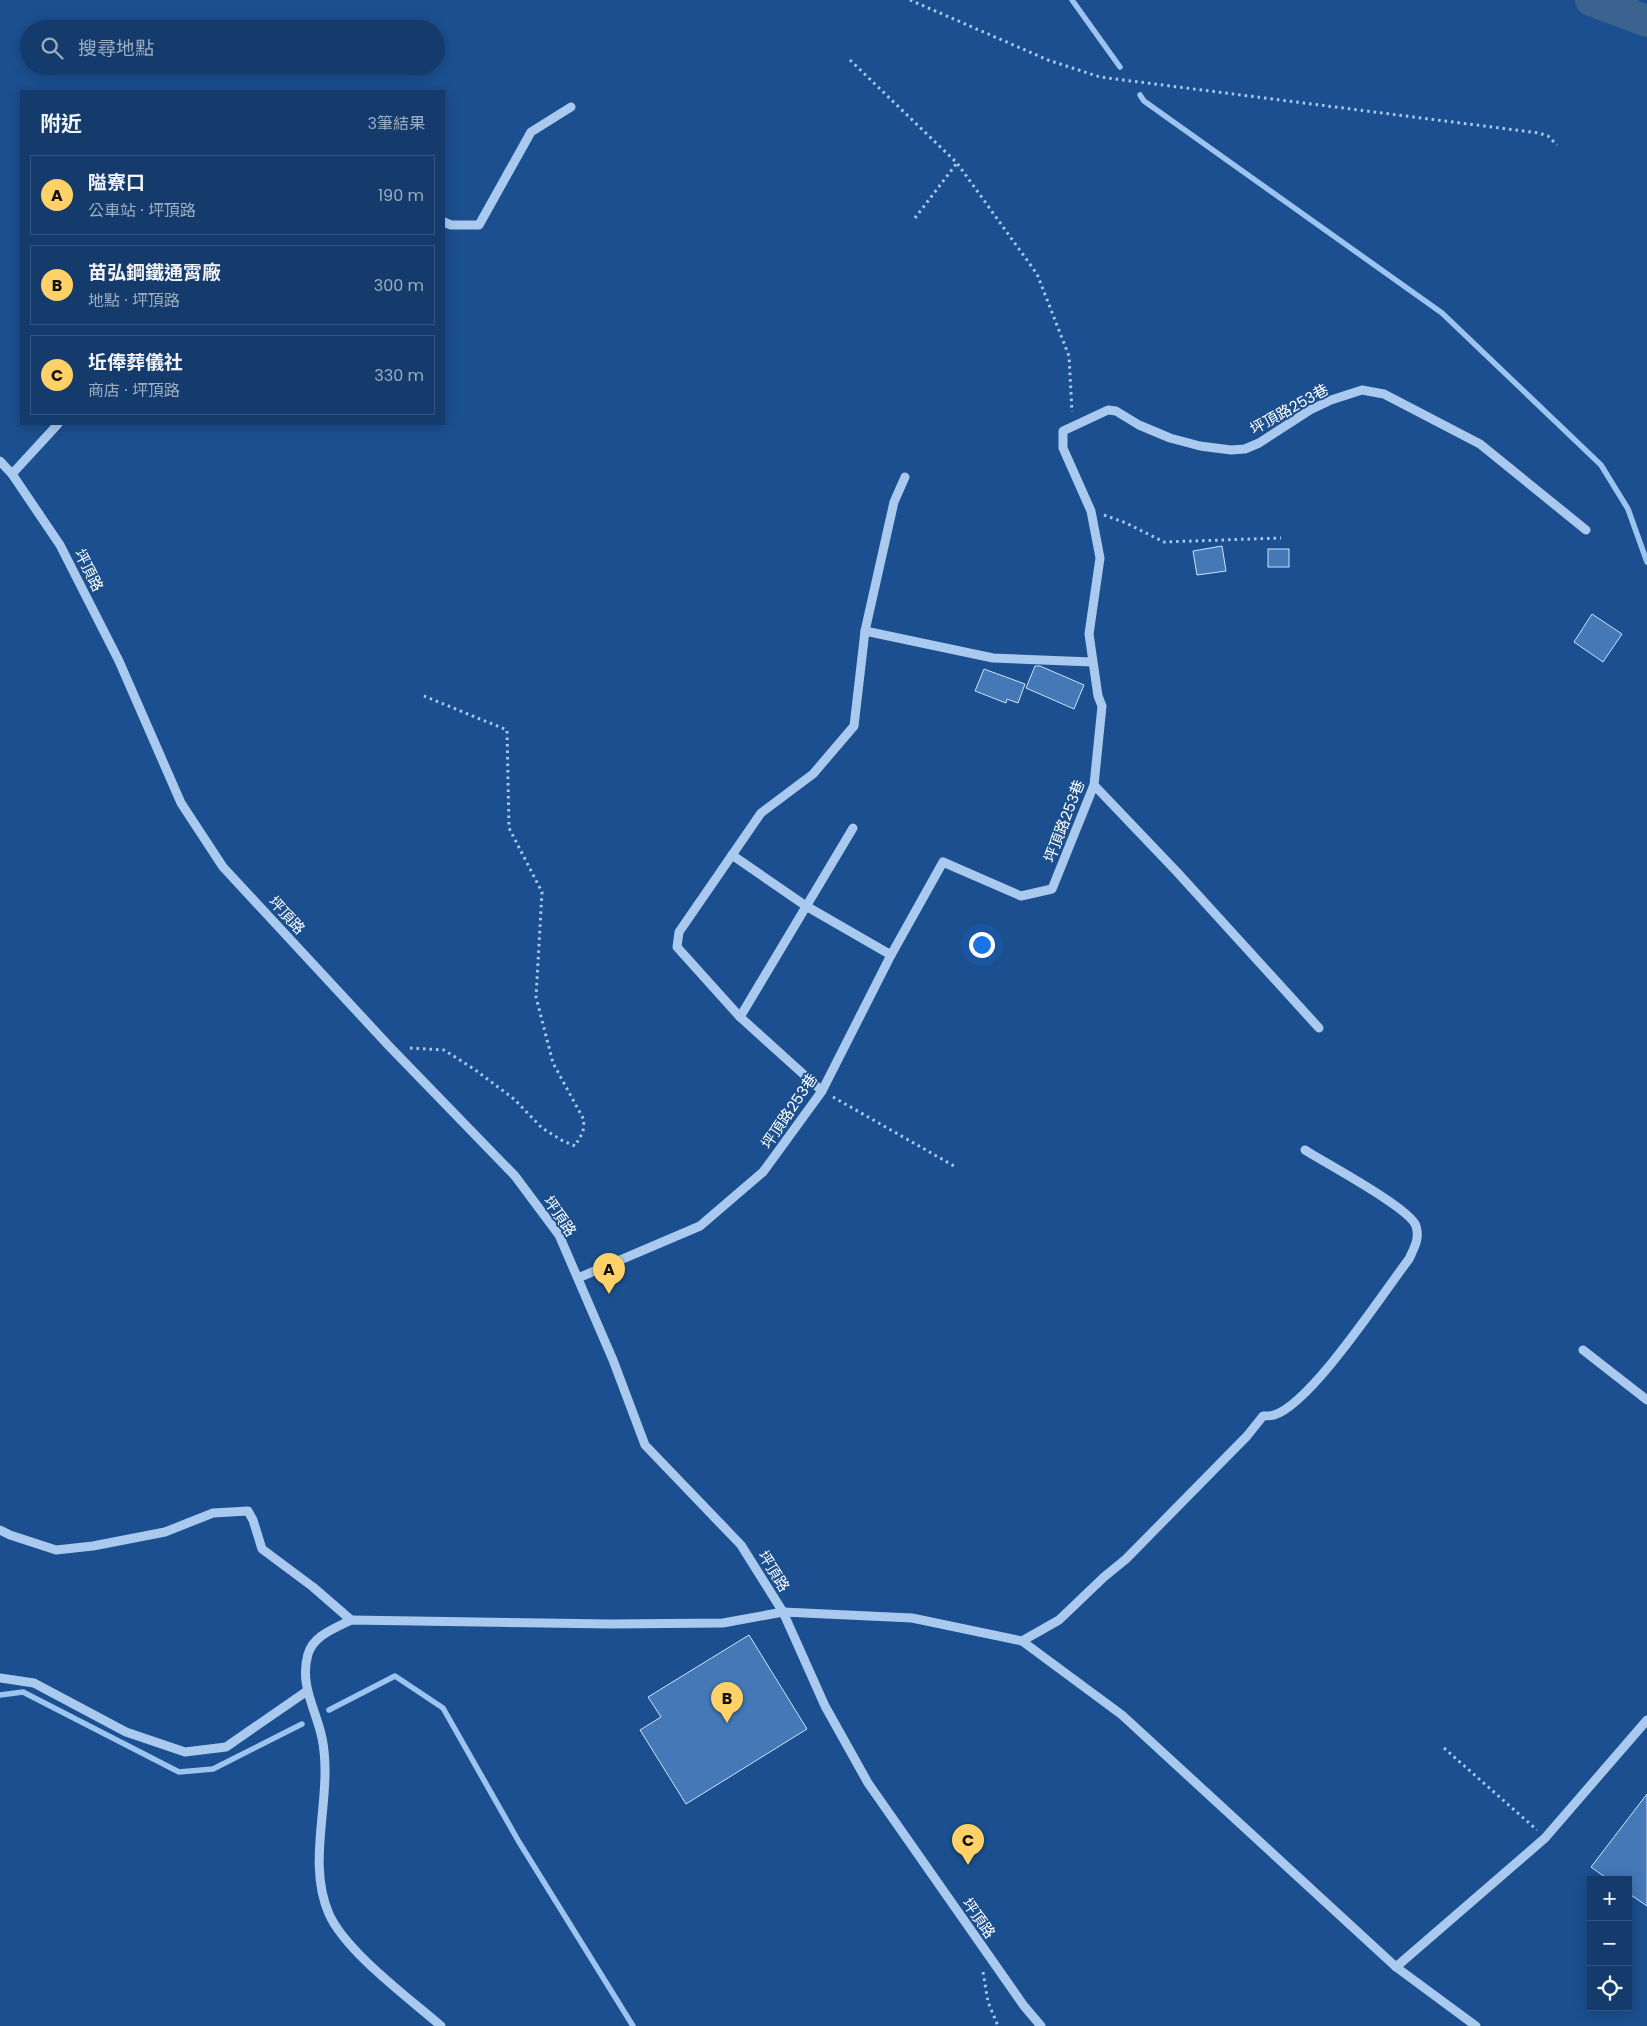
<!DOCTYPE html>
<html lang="zh-TW">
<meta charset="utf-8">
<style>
body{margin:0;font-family:Poppins,"Noto Sans TC",sans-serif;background:#1d4271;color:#f1f3f6}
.controls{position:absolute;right:15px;bottom:15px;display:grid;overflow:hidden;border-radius:0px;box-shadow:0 2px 12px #0003}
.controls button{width:45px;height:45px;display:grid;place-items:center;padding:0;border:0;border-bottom:1px solid #33557e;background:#143b6b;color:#f1f3f6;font:25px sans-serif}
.you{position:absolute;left:981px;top:944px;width:18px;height:18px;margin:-12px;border:4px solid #fff;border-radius:50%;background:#1a73e8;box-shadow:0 0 0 8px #1a73e833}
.badge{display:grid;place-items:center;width:32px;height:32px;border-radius:50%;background:#ffd166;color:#111;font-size:16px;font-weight:700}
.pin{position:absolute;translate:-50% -41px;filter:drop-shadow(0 1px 2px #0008)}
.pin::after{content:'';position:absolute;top:26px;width:18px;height:15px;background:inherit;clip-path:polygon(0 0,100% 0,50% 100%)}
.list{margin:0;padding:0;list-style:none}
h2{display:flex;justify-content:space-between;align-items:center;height:65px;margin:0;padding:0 20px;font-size:21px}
h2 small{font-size:16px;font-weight:400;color:#9dadc1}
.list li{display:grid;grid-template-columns:32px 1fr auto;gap:15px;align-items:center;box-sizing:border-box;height:80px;margin:0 10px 10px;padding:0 10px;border:1px solid #33557e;border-radius:0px}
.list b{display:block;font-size:19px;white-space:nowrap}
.list p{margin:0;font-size:16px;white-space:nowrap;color:#9dadc1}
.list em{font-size:16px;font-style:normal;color:#9dadc1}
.icon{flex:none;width:28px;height:28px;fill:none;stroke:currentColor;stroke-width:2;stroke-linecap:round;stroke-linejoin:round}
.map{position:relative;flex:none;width:1647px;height:2026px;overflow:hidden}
.search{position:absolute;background:#143b6b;box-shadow:0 2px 12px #0003;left:20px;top:20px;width:425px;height:55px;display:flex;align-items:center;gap:12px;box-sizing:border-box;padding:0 18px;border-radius:28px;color:#9dadc1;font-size:19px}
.panel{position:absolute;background:#143b6b;box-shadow:0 2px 12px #0003;left:20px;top:90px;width:425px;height:335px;border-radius:0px}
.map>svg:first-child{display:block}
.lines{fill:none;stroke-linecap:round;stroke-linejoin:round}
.stream{stroke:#9cc4f0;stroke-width:5.5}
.river{stroke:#3c6290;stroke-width:32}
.building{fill:#4478b7;stroke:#cfe3fa}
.path{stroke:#a9c9ee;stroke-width:3;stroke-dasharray:2.5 4;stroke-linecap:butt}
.minor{stroke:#a9c9ee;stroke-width:9}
.labels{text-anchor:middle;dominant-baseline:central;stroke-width:4;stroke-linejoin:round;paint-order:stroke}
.street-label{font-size:15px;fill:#fff;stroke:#1b4f8f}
</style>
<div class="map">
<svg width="1647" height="2026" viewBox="0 0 1647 2026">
<rect width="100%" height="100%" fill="#1b4f8f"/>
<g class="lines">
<g class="stream">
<polyline points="1072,0 1120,67"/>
<polyline points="1140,95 1144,101 1442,313 1601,465 1628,509 1647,562"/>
<polyline points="0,1695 23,1692 179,1772 213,1769 302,1724"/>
<polyline points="329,1710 395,1676 443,1708 519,1842 633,2026"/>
</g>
<polyline class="river" points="1591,0 1647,21"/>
</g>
<g class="building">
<polygon points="1222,546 1226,571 1197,575 1193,551"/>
<rect x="1268" y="549" width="21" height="18"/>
<polygon points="1592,614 1622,634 1603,662 1574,642"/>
<polygon points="1035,666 1040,666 1084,685 1074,709 1026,688"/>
<polygon points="984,669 1025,684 1018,703 1007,699 1006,703 975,691"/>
<polygon points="749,1635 807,1729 686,1804 640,1730 661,1717 648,1697"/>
<polygon points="1647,1794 1647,1906 1628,1893 1628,1880 1609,1880 1591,1867"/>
</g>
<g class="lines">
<g class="path">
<polyline points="910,0 1048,60 1100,77 1539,133 1548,136 1557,145"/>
<polyline points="850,60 957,163 1037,274 1069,356 1072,412"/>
<polyline points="915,218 957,163"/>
<polyline points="1104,515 1126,523 1164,542 1281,538"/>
<polyline points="410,1048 444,1050 474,1069 514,1099 542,1128 563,1141 575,1146 583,1132 584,1120 553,1063 536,997 542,892 509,828 507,730 424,696"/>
<polyline points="833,1097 954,1166"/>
<polyline points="1444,1748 1537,1830"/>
<polyline points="983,1972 988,2002 998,2026"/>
</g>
<g class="minor">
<polyline points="444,222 451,225 479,225 531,132 571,107"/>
<polyline points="0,461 12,474 60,545 119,661 181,803 223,867 389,1046 515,1176 559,1235 613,1360 645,1445 741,1545 783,1612 825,1706 868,1783 1024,2006 1041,2026"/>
<polyline points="12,474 58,424"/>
<polyline points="905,477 894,502 865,631 993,658 1092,662"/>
<polyline points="1094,785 1177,872 1319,1028"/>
<polyline points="732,855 806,906 891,955"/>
<polyline points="740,1017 853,828"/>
<polyline points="822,1091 740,1017 677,947 679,932 761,813 813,774 854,726 865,631"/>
<polyline points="578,1278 700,1226 763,1172 822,1091 891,955 943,862 1021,896 1052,889 1094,785 1102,706 1098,696 1089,634 1100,558 1091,511 1063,448 1063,431 1108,410 1116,411 1139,425 1170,438 1200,446 1231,450 1245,449 1259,443 1310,410 1331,400 1362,390 1384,394 1480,444 1586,530"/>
<polyline points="1583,1350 1647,1400"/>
<polyline points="0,1530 10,1535 56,1550 93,1546 165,1532 213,1513 248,1511 253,1520 262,1549 313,1587 351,1620"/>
<polyline points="1022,1641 1122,1715 1396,1967 1476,2026"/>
<polyline points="0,1678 34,1683 126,1732 185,1752 226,1747 307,1691"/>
<polyline points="1396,1967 1545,1838 1647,1720"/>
<path d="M 441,2026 C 409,1998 346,1952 329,1914 C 305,1859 334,1796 322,1738 C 316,1709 299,1685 308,1654 C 314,1635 334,1629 351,1620 L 611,1624 L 723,1623 L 783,1612 L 912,1618 L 1022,1641 L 1059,1620 L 1104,1577 L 1126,1559 L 1247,1436 L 1263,1416 C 1266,1416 1271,1416 1274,1415 C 1311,1404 1383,1293 1409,1259 C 1414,1248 1420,1239 1416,1226 C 1410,1208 1325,1163 1305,1150"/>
</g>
</g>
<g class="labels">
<g class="street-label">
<text transform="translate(1289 409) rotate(-29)">坪頂路253巷</text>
<text transform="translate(89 570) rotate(63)">坪頂路</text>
<text transform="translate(1064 821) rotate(-69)">坪頂路253巷</text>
<text transform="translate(287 915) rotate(47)">坪頂路</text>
<text transform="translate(789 1111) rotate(-56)">坪頂路253巷</text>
<text transform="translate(560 1216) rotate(56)">坪頂路</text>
<text transform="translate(774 1571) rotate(58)">坪頂路</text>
<text transform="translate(979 1918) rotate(55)">坪頂路</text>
</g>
</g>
</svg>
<div class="controls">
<button>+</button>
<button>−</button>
<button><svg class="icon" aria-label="locate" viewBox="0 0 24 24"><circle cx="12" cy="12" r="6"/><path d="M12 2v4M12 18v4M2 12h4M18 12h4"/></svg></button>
</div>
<div class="you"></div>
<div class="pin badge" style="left:609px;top:1294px">A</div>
<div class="pin badge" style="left:727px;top:1723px">B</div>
<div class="pin badge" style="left:968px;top:1865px">C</div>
<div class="search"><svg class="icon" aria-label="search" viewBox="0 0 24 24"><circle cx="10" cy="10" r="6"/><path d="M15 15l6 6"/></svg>搜尋地點</div>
<section class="panel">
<h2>附近<small>3筆結果</small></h2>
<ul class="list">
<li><span class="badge">A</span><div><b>隘寮口</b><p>公車站 · 坪頂路</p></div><em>190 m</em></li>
<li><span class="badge">B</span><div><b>苗弘鋼鐵通霄廠</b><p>地點 · 坪頂路</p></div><em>300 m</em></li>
<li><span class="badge">C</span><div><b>坵俸葬儀社</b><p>商店 · 坪頂路</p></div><em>330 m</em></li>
</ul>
</section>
</div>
